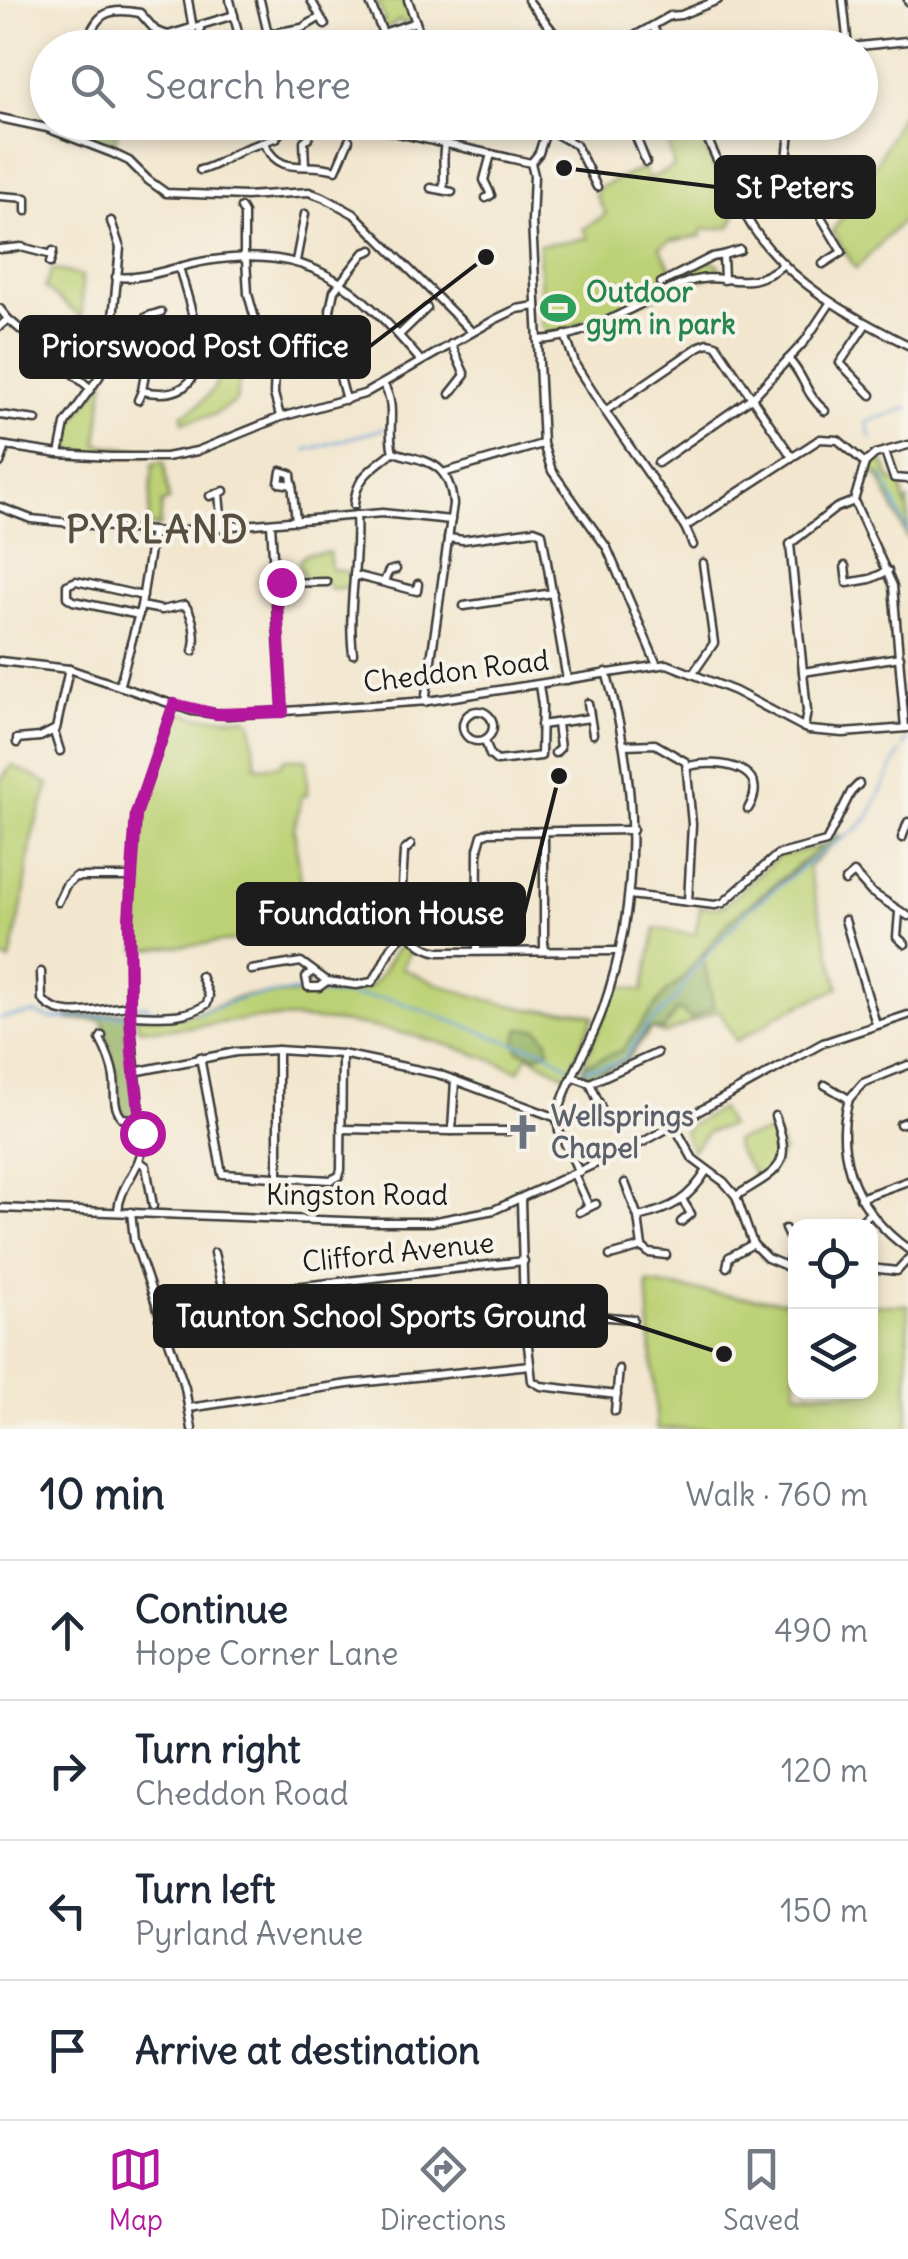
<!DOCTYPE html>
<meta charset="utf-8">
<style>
body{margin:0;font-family:Delius,sans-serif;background:#f6f6f7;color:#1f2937}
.controls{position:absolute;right:30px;bottom:30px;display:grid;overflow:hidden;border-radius:20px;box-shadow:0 5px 15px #0003}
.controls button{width:90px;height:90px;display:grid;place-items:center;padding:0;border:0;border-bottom:2px solid #e0e1e3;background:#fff;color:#1f2937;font:50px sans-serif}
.stop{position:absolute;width:30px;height:30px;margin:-22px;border:8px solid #b5179e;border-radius:50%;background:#fff}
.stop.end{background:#b5179e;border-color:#fff;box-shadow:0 2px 10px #0008}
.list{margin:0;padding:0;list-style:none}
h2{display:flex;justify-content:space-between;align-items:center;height:130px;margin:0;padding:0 40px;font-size:42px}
h2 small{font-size:32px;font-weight:400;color:#747a83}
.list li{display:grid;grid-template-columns:65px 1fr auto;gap:30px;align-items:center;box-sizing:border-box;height:140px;padding:0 40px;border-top:2px solid #e0e1e3}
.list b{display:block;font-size:38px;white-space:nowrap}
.list p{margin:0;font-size:32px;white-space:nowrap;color:#747a83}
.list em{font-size:32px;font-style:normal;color:#747a83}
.icon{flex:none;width:55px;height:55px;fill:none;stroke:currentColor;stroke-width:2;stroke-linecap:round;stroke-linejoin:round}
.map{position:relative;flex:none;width:908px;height:1429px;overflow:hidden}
.search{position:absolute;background:#fff;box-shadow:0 5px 15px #0003;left:30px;right:30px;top:30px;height:110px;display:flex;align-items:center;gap:25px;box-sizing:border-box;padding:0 35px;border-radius:55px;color:#747a83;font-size:38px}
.sheet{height:690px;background:#fff}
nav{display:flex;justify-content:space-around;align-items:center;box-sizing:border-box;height:140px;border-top:2px solid #e0e1e3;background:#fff;font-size:28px;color:#747a83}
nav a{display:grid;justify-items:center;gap:5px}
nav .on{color:#b5179e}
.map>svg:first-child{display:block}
.green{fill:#bcd175;stroke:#6c7648;stroke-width:2.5}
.forest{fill:#95b366;stroke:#586841;stroke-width:2.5}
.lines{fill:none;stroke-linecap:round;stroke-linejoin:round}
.stream{stroke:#65a2d6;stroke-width:2.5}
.minor-casing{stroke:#3c3a37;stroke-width:11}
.minor{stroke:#fff;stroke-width:6}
.route{stroke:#b5179e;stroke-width:12}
.labels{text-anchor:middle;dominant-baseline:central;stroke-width:8;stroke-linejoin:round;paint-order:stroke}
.leisure-label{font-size:28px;font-weight:bold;fill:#27864d;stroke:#f7f3e8;text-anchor:start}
.street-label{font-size:28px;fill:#1c1c1c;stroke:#f7f3e8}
.worship-label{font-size:28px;font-weight:bold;fill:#5b616d;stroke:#f7f3e8;text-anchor:start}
.district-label{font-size:38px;font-weight:bold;letter-spacing:2.5px;fill:#584e40;stroke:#f7f3e8}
.leader{fill:none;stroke:#1c1c1c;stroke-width:4}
.callout-dot{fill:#1c1c1c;stroke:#f7f3e8;stroke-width:4}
.callout{fill:#1c1c1c;stroke:#1c1c1c;stroke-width:4}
.callout-label{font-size:30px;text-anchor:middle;font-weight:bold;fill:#fff}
</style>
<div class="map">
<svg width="908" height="1429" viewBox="0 0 908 1429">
<rect width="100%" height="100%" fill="#f7f3e8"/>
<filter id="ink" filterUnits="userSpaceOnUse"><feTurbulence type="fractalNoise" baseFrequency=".01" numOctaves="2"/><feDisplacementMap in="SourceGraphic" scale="20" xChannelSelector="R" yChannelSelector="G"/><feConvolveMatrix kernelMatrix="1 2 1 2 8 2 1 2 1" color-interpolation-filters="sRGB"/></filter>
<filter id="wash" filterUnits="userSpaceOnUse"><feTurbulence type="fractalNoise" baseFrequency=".0048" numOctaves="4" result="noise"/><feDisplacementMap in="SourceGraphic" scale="40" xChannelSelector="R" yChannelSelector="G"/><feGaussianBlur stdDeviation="2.25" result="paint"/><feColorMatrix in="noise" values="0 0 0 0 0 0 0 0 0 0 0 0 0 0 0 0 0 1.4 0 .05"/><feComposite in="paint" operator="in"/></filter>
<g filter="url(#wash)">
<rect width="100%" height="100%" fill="#f2e6ce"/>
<g class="green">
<polygon points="373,0 404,0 410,21 403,24 400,20 385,29 380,23 385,21 379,5 375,6"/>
<polygon points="908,102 908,219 901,222 856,269 832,231 860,194"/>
<polygon points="693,123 736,215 730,227 701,230 702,236 670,241 660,247 675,277 711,260 718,264 720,273 550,335 542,326 539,245 588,238 583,229 606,214 595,194 600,187 644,168 648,179 674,167 666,136"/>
<polygon points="52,269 82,276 82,318 45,288"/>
<path d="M 236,348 L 240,376 L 236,401 L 213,415 L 183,422 L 182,415 C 207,403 221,383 225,357 L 229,357 L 228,350 Z"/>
<polygon points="105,378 97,444 147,451 148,454 79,452 67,446 74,421"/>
<polygon points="879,459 885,464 891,480 901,483 904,502 908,501 905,506 908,506 908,540 878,475 867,472 874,461"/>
<polygon points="164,461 169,501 162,503 160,527 148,526 153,464"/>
<polygon points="329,552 331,569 351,573 351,587 330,589 326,581 304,580 299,561 306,554"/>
<polygon points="185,713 196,717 247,718 252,723 256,767 281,765 284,759 307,759 307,795 302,796 294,829 308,934 137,950 142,836 147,807 170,727 176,717"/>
<polygon points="12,765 49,784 32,836 24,896 10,961 0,957 0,781"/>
<polygon points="825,845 829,848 808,868 839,988 774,1017 769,1023 736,1041 719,1010 665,1034 651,1029 626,1062 585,1079 582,1070 616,985 643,991 656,928 695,935 700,907 715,908 725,905 779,856"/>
<path d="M 406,940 L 413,946 L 402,968 C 440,987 481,999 523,1008 C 551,1014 565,1005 594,1016 L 567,1076 L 528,1055 L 519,1071 C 439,1037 357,1018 270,1018 C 226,1019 182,1033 138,1028 L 136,1016 L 183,1017 L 243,996 L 365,989 C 387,977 386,954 406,940 Z"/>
<polygon points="720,1109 729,1126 708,1132 692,1150 684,1133 687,1127"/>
<polygon points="775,1131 783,1150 777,1164 746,1187 744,1185 753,1173 736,1149 735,1140"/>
<polygon points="647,1283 740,1297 795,1302 796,1392 870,1392 871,1305 908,1305 908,1429 657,1429"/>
</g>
<g class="forest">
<polygon points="61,123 103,123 104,127 118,133 112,149 58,129"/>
<polygon points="837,834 840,839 763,895 703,957 714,1007 691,1019 678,1009 663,1030 648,1029 625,1060 587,1078 582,1066 622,1050 665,993 679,982 730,920"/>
<polygon points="125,1012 126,1017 136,1117 124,1115 119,1105 116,1069 102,1020 68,1020 68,1016"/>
<polygon points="520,1029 538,1029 548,1040 549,1050 536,1056 518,1050 516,1040"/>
</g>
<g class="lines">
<g class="stream">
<polyline points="871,438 866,422 908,408"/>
<polyline points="306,450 383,429"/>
<polyline points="882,474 908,533"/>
<polyline points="903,746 907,739"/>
<polyline points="247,997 291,992 391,999 515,1044 541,1049 568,1066"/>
<polyline points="137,1007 146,1005 149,1010 178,1012"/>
<polyline points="195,1014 243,998"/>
<polyline points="0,1018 34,1013 53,1019 124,1015"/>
<polyline points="584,1069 614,1064 624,1058 646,1027 675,999 692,972 747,911 830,846 856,830 868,818 900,752"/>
</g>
</g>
</g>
<g filter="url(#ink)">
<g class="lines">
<defs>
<g id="minor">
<polyline points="188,0 193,29"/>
<polyline points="230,0 242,48"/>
<polyline points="260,0 268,34 302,28 319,18"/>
<polyline points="311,0 325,25"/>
<polyline points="369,0 383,33 416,22"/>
<polyline points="408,0 425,48"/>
<polyline points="528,0 566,48"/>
<polyline points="843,0 848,47"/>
<polyline points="908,0 908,1"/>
<polyline points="200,26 200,48"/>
<polyline points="653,27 664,48"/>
<path d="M 85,48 C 95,15 105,6 140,13 L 156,31 L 168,35 L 234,15"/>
<polyline points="267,48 268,34"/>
<polyline points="487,48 492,44"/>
<polyline points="613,48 670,16 681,15 718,0"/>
<polyline points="840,48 907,41"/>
<polyline points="0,118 47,128 112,153 129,161 148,180 166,193 246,196 309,192 325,198 354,214 472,332"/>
<polyline points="260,122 276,139"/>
<polyline points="349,122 531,163"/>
<polyline points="549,122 539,153 531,163 534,175 532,221 543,444 552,471 607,548 656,663"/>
<polyline points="630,122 646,162"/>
<path d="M 700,122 C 716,158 732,195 753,228 C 790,283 850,316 908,345"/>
<polyline points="547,129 576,145 597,187"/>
<polyline points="436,142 439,122"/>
<path d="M 265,145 C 282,178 306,160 336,170 L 349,140"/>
<polyline points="787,160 842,252 823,264"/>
<polyline points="305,166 304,141 309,137 308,124"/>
<path d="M 200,170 C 214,167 223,160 236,153 C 259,140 272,147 290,122"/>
<polyline points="731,187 787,160 791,122"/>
<polyline points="431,188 452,192"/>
<path d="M 443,190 C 446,174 441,160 445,143"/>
<polyline points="0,196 26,198 26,211"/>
<polyline points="486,198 491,195 484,180 491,154"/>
<polyline points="241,208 244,213 244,259"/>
<polyline points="0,249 21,247 52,255"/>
<polyline points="723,255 740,250"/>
<polyline points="246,259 248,294 255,319 275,369 274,394 280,416"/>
<polyline points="296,261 305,214"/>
<polyline points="50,263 53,251"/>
<path d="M 116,277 C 147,280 175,266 206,261 C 312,244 356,285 421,361"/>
<polyline points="661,283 712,257 723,255 724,280"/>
<polyline points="0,309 8,319 0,326"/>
<path d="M 151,315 L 152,331 L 142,391 C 229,408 191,311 179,267"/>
<polyline points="146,317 161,312"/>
<polyline points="8,319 91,389"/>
<polyline points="866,324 840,363 871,395"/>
<polyline points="399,335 427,308"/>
<polyline points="565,335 576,366 605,411 700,346 708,343 716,345 792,457"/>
<path d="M 538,340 C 592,338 639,300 688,282 C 725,269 745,296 784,264"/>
<path d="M 788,359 C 806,377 803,392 825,411"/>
<path d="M 383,384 C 398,407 386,428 393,452"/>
<polyline points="450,394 465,375 451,344"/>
<polyline points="138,400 142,391"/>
<polyline points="346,400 336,362 330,310 334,291 364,253 372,250"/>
<polyline points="605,411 685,527 820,439 838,440 865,463"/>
<polyline points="0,415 36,420"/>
<polyline points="0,445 59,454 111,457 166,457 197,451 281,417 364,394 496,319 517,309 536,306"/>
<polyline points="885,452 894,478 908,479"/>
<polyline points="59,454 65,424 99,377 110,348 120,248 111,221"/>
<polyline points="0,463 6,446"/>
<polyline points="658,463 754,396 805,341 831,302"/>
<polyline points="865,463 875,454 908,445"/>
<polyline points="443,473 542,444"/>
<polyline points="293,485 279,483 281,471 291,474 296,521"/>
<polyline points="219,493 222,528"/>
<polyline points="210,496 224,491"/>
<polyline points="854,501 893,586 905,728"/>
<path d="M 354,505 C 356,476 373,468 393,452 C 426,462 449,460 453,504 L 425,702"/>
<polyline points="0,507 31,519 162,532 382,513 451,520"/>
<polyline points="271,524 283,712"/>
<polyline points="685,527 693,545"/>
<polyline points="448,538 463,540 534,530 542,533 567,680"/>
<polyline points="845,566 847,583 870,579 888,571"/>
<polyline points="354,575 417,591 418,584"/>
<polyline points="384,581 389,571 396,569"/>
<polyline points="276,583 327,582"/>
<path d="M 141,606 L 162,610 L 185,605 C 194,617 197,638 193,651"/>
<polyline points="464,606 553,593"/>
<polyline points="139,615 73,601 67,597 67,585 76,581 143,596"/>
<path d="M 353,654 C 347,608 359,562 356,515"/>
<polyline points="0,661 69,669 192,711 228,715 428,701 667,664 735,691 809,730 843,733 908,728"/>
<polyline points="694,672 714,643 703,563"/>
<polyline points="803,672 900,657"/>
<polyline points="120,684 141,606 153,531"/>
<polyline points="588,703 593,734"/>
<circle cx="478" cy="726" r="15"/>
<polyline points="541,725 590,718"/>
<polyline points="804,728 807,711 790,544 836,508 854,501 865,463"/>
<polyline points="54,732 60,751"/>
<polyline points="485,740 490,755 497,761 541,756 542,705 539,685"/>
<polyline points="17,743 17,739 40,737 56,729 69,669"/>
<polyline points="624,745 655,744 686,762 692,824 688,902"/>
<polyline points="555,753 560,748 557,724"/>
<path d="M 688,766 C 717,759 774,766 748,809"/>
<polyline points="544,832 544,951"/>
<polyline points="902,838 908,822"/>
<path d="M 411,845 L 404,851 C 403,887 391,944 439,952 L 619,951"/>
<polyline points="845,881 854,873 871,892 908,916"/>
<polyline points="629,895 715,905 723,903 777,855 826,842 851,792 859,784"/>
<polyline points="58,902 66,885 75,877 132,877"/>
<polyline points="899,912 897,937 905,944"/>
<polyline points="845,920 876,1024"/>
<polyline points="477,951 478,849 482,835 489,832 633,830"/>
<path d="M 251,970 L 301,962 L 327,981 L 356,985 L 372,982 C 388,962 384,948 408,932"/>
<polyline points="313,971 306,977 308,987 319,987 327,981"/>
<path d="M 41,972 L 42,999 C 62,1024 103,1007 130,1006"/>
<path d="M 130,1015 C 158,1015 183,1020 207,1004 L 209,996 L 201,976"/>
<path d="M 102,1036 L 100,1039 C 107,1052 112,1064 114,1078 C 116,1094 112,1106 122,1118 L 141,1120"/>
<polyline points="200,1057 222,1174 331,1180 339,1176 341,1170 342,1054"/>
<polyline points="134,1072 236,1052 278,1050 342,1054 438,1074 557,1118"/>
<polyline points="573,1077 590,1083 657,1053"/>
<polyline points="590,1083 602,1110"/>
<path d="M 825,1085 L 849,1099 C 832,1158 860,1215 908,1249"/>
<polyline points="849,1099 863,1083 908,1065"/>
<polyline points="900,1124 908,1121"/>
<polyline points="674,1125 693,1159 724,1182 736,1196 753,1244"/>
<polyline points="341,1129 452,1131 455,1080"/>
<polyline points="452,1131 508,1131"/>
<polyline points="140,1162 146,1166 153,1206"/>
<path d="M 579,1172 L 559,1131 L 557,1118 C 566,1081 589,1048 602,1012 C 641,901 640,784 606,672"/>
<polyline points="574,1174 589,1207"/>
<polyline points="278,1178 278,1050"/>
<path d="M 736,1196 C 778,1170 794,1167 775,1116"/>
<polyline points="860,1198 908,1181"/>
<polyline points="521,1199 524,1310 532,1381 541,1386 617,1395"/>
<polyline points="0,1208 371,1222 431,1222 494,1210 643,1142 823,1043 908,1015"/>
<path d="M 118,1212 C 119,1186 140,1170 143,1145 L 130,1018 L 129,921 L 136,814 L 174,704"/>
<polyline points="131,1212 134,1240 185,1388 192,1429"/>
<polyline points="579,1212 596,1204"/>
<path d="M 638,1217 C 671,1209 689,1200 707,1170"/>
<polyline points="681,1222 691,1214 683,1201"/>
<polyline points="856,1226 869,1214"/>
<polyline points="785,1229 793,1246 787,1267"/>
<polyline points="642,1247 649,1253 666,1255"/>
<polyline points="214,1253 225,1301"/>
<polyline points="610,1256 642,1247 638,1217 625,1183"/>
<polyline points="727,1267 729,1257 753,1244 767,1258 796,1270"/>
<polyline points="870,1268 897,1271 908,1259"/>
<polyline points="524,1310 633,1319"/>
<polyline points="159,1319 268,1290 524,1261"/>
<polyline points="189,1408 348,1384 530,1365"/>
<polyline points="615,1411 619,1369"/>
</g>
</defs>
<use href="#minor" class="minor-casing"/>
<use href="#minor" class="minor"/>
</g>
</g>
<g class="lines" filter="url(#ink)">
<polyline class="route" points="142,1133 132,1054 130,1006 129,921 136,814 174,704 216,714 283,712 276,582 281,582"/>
</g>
<defs>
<symbol id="stadium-bare" viewBox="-9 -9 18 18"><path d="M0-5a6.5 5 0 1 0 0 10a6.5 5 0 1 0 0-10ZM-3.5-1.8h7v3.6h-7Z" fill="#2e9e5b" stroke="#f7f3e8" stroke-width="2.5" paint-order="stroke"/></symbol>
<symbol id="church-bare" viewBox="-9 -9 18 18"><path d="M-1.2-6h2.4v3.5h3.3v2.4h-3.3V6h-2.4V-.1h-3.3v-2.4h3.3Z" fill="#6b7280" stroke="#f7f3e8" stroke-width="2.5" paint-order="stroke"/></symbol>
</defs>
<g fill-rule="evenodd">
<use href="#stadium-bare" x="533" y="283" width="50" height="50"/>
<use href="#church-bare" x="498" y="1107" width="50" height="50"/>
</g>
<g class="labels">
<g class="leisure-label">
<text x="586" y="292">Outdoor<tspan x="586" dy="32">gym in park</tspan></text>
</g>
<g class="street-label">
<text transform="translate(456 671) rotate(-7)">Cheddon Road</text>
<text x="357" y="1195">Kingston Road</text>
<text transform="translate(398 1252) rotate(-6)">Clifford Avenue</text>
</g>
<g class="worship-label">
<text x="551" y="1116">Wellsprings<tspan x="551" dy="32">Chapel</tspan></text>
</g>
<g class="district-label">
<text x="158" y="529">PYRLAND</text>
</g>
</g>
<path class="leader" d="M564 168L716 187M486 257L369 347M559 776L524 914M724 1354L606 1316"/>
<g class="callout-dot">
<circle cx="564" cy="168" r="10"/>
<circle cx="486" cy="257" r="10"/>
<circle cx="559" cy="776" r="10"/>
<circle cx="724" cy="1354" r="10"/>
</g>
<g class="callout">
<rect x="716" y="157" width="158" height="60" rx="10"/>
<rect x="21" y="317" width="348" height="60" rx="10"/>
<rect x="238" y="884" width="286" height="60" rx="10"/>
<rect x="155" y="1286" width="451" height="60" rx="10"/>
</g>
<g class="callout-label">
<text x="795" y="198">St Peters</text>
<text x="195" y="357">Priorswood Post Office</text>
<text x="381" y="924">Foundation House</text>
<text x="381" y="1327">Taunton School Sports Ground</text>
</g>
</svg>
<div class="controls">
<button><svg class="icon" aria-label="locate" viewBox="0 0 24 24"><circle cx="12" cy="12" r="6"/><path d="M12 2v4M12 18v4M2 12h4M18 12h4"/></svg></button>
<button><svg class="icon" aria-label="layers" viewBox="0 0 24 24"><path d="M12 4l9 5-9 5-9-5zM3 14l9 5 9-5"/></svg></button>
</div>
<div class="stop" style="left:142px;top:1133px"></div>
<div class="stop end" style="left:281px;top:582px"></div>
<div class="search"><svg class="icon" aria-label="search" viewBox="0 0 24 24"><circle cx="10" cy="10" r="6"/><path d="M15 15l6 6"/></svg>Search here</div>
</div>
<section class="sheet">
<h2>10 min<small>Walk · 760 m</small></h2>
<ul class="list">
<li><svg class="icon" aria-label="ahead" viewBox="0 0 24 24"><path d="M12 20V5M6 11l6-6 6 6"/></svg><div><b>Continue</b><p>Hope Corner Lane</p></div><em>490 m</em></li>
<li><svg class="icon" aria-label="right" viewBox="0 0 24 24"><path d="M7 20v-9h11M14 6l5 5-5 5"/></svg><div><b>Turn right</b><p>Cheddon Road</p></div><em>120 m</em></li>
<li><svg class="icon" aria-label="left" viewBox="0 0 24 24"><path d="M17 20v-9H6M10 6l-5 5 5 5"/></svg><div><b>Turn left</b><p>Pyrland Avenue</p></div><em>150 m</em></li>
<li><svg class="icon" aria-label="arrive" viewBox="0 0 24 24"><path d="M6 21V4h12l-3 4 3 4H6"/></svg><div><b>Arrive at destination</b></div></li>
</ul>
</section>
<nav>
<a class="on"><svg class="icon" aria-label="map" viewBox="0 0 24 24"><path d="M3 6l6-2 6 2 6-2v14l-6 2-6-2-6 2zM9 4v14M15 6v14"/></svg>Map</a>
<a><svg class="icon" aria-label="directions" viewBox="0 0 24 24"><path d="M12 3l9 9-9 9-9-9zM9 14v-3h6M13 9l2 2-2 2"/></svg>Directions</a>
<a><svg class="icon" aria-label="saved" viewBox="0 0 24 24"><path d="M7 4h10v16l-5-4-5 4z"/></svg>Saved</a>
</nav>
